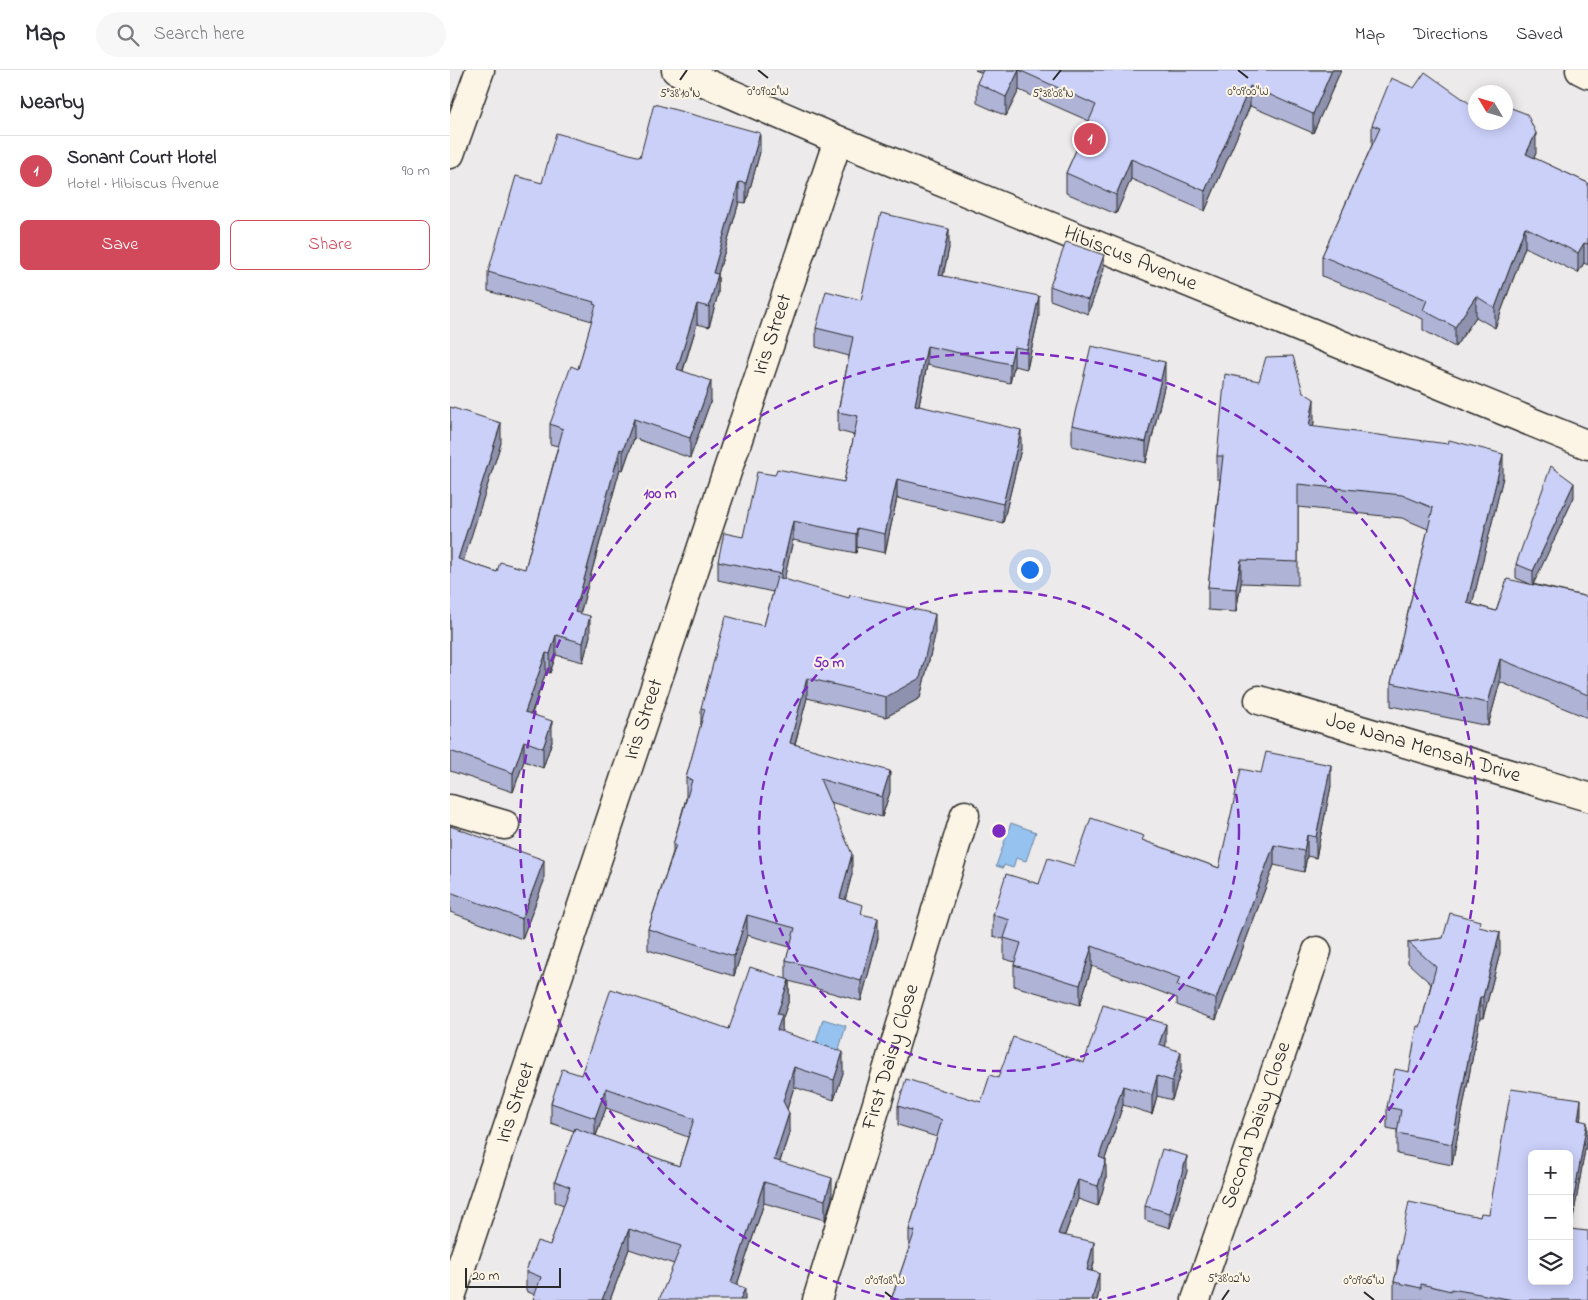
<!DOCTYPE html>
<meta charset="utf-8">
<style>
body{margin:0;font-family:"Indie Flower",sans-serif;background:#f7f7f7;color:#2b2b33}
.controls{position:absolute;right:15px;bottom:15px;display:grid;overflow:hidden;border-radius:8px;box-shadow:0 2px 12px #0003}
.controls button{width:45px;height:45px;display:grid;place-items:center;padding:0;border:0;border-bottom:1px solid #e1e1e2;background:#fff;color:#2b2b33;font:25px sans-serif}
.compass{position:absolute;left:1018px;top:15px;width:45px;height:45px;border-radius:50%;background:#fff;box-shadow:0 2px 12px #0003;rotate:308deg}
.scale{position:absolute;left:15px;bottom:12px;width:96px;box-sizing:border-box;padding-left:5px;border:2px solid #2b2b2b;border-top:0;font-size:14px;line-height:18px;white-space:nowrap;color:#2b2b2b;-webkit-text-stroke:4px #fcf5e5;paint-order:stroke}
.you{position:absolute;left:579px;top:499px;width:18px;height:18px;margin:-12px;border:4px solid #fff;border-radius:50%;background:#1a73e8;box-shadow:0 0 0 8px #1a73e833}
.badge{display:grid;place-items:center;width:32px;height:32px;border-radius:50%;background:#d1495b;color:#fff;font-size:16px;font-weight:700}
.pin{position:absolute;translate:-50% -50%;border:2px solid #fff;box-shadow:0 1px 5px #0006}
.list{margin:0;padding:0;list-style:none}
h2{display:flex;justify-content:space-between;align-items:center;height:65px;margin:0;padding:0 20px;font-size:21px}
h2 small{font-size:16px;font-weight:400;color:#7c7c81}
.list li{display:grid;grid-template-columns:32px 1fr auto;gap:15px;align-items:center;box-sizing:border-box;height:70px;padding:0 20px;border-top:1px solid #e1e1e2}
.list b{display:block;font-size:19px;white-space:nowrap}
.list p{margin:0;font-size:16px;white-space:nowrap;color:#7c7c81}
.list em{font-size:16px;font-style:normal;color:#7c7c81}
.actions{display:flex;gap:10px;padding:15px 20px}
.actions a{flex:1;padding:11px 0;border:1px solid #d1495b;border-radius:8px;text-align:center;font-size:18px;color:#d1495b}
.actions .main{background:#d1495b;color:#fff}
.icon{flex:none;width:28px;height:28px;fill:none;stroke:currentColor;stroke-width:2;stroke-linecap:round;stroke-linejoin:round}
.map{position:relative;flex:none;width:1138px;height:1230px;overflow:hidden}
header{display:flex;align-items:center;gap:30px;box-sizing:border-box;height:70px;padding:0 25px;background:#fff;border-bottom:1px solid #e1e1e2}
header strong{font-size:24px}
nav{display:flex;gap:28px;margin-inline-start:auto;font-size:18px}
.search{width:350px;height:45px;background:#f7f7f7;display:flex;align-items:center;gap:12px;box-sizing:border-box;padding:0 18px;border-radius:28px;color:#7c7c81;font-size:19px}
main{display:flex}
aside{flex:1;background:#fff}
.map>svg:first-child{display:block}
.water{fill:#95c2ef;stroke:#6b86a1}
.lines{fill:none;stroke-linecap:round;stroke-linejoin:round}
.minor-casing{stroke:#2b2b2b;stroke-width:31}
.minor{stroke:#fcf5e5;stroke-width:28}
.wall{fill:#afb3d6;stroke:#2b2b2b;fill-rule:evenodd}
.shaded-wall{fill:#8e92ae;stroke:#2b2b2b}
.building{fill:#cbd0f9;stroke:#2b2b2b}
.ticks{fill:none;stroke:#2b2b2b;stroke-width:2}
.ring{fill:none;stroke:#7b2cbf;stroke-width:2.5;stroke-dasharray:9 6}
.labels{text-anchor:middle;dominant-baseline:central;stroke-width:4;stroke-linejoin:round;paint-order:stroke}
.street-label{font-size:21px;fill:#2b2b2b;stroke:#fcf5e5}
.ticks-label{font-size:12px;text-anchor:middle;fill:#2b2b2b;stroke:#fcf5e5;stroke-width:4;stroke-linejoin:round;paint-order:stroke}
.centre{fill:#7b2cbf;stroke:#fcf5e5;stroke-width:2.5}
.ring-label{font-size:15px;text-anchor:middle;font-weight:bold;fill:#7b2cbf;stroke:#fcf5e5;stroke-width:4;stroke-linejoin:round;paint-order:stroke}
</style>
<header>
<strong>Map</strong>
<div class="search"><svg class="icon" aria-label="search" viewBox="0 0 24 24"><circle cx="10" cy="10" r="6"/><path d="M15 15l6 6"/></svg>Search here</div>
<nav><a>Map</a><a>Directions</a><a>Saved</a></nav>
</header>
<main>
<aside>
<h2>Nearby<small></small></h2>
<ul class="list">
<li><span class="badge">1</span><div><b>Sonant Court Hotel</b><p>Hotel · Hibiscus Avenue</p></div><em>90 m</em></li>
</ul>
<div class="actions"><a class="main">Save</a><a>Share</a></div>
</aside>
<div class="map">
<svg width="1138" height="1230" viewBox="0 0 1138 1230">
<rect width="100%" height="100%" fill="#edeaeb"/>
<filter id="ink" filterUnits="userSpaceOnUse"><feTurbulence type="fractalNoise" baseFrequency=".02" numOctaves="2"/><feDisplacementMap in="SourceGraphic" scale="10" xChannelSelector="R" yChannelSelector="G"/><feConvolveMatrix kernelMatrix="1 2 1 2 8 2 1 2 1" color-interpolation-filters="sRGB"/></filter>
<g filter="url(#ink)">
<g class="water">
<polygon points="561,753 586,762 576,791 566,788 563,798 554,795 553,798 546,796"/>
<polygon points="373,949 396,956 385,992 362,985"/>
</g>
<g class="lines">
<defs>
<g id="minor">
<path id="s1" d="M 226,0 L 388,70 L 1138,375"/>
<polyline points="1130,0 1138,4"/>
<polyline points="0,84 30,0"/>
<path id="s2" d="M 809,630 L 1138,727"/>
<polyline points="0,739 55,755"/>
<path id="s3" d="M 0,1230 L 388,70"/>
<path id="s4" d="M 367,1230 L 515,745"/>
<path id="s5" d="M 746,1230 L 867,881"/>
</g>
</defs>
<use href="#minor" class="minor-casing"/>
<use href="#minor" class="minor"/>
</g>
<g class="wall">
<polygon points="525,0 891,0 863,63 800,36 755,141 681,109 666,144 616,123 616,103 639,51 569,20 556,46 527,33 527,13 532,3"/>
<polygon points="922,55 1086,83 1084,88 1138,113 1138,195 1134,193 1128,203 1075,177 1045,258 1026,247 1005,277 973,260 973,249 872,206 872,186 922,75"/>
<polygon points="310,82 296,133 289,132 268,204 268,224 259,257 247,254 233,301 261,330 240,388 184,368 173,400 170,399 130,544 140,566 133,592 106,585 100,603 96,602 82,644 102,671 93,698 74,691 63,722 0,701 0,337 51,373 13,491 47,502 75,499 108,376 100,374 100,354 128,299 142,251 38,221 38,202 92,113 190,87"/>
<path d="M 499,178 L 493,206 L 589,245 L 577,299 L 564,296 L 560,313 L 477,295 L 469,336 L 571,379 L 553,453 L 447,428 L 435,483 L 407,477 L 406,483 L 343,470 L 334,509 L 485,565 L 470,628 L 436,647 L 357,628 L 345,674 L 440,722 L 432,747 L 380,732 L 402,804 L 395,830 L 413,844 L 428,868 L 411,931 L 339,911 L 339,930 L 332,950 L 332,962 L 393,1003 L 384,1030 L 344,1017 L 337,1039 L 339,1063 L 330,1092 L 382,1128 L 375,1150 L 314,1133 L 287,1215 L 295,1230 L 224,1194 L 179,1179 L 160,1230 L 83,1230 L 85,1225 L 76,1221 L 76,1201 L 100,1175 L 114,1135 L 105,1132 L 105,1111 L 124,1061 L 101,1053 L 101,1033 L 131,1005 L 279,959 L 336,909 L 336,890 L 340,877 L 297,865 L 284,906 L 198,880 L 198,859 L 223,782 L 223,775 L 236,728 L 236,708 L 251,655 L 251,638 L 314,556 L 323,522 L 268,510 L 268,491 L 293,467 L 325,405 L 394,412 L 404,365 L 388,361 L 388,342 L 399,286 L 366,277 L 366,258 L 411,230 ZM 156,1038 L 238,1067 L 229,1096 L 146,1066 Z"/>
<polygon points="654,199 638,244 600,230 600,216"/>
<polygon points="809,311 853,322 864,352 863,357 1053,407 1022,534 1046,541 1080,514 1066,508 1066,494 1124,427 1083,514 1138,527 1138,648 1050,612 1038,656 941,636 941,613 978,459 952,448 848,437 848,515 791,513 786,542 758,540 758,517 770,409 767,409 767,386"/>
<polygon points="715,313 696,393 622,376 622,355"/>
<polygon points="811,703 881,716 866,788 857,786 854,802 824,795 766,950 727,935 727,928 642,896 630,935 564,916 564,895 565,892 554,889 554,869 543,866 543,845 589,814 624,796 694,771 769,798"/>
<polygon points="0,756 94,811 72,869 0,842"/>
<polygon points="1030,857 1050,883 1033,948 1030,948 1002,1095 947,1084 947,1060 937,1058 937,1037 959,1002 981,914 958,893 958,872 993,868"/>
<polygon points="716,974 715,976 731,1001 722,1030 707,1026 702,1044 673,1035 655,1089 656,1109 648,1136 628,1129 615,1165 644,1192 642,1201 649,1222 647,1230 441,1230 459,1178 459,1160 487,1067 448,1055 448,1036 531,1032 548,1008 634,993"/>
<polygon points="1131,1045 1130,1051 1137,1068 1121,1159 1138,1230 952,1230 944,1229 944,1212 947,1199 947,1190 1030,1147 1039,1144"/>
<polygon points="737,1101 720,1158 695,1150 695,1136"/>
</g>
<g class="shaded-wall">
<polygon points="569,0 569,20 556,46 556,27"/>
<polygon points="882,0 891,0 863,63 863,44"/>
<polygon points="800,16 800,36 755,141 755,121"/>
<polygon points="310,63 310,82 296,133 296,113"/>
<polygon points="1086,63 1086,83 1076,104 1076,84"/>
<polygon points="681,89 681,109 666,144 666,125"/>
<polygon points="289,112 289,132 268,204 268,224 259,257 259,237 263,203"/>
<polygon points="1075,157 1075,177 1045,258 1045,238"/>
<polygon points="499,159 499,178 489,224 489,205"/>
<polygon points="1134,173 1134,193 1128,203 1128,183"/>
<polygon points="654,185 654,199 638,244 638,230"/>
<polygon points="589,226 589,245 577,299 577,279"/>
<polygon points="1026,226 1026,247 1005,277 1005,257"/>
<polygon points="247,234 247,254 227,319 227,299"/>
<polygon points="477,276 477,295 465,354 465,335"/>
<polygon points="564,277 564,296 560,313 560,294"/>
<polygon points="715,292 715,313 696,393 696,372"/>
<polygon points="261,311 261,330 240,388 240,368"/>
<polygon points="864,329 864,352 859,379 859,356"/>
<polygon points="184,349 184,368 173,400 173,380"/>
<polygon points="51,353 51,373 8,508 8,489"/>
<polygon points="571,360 571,379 553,453 553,434"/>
<polygon points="170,379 170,399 125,562 125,542"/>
<polygon points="1053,384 1053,407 1017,556 1017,533"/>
<polygon points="447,409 447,428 435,483 435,464"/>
<polygon points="1124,413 1124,427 1083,515 1083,501"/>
<polygon points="343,451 343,470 331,524 331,504"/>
<polygon points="407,458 407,477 406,483 406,464"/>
<polygon points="791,490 791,513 786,542 786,519"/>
<polygon points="485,544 485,565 470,628 436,647 436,627"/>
<polygon points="140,546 140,566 133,592 133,573"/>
<polygon points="106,565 106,585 100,603 100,584"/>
<polygon points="96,583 96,602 75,661 75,642"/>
<polygon points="1050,589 1050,612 1038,656 1038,633"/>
<polygon points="357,608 357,628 340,693 340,673"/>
<polygon points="102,651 102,671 93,698 93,678"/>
<polygon points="74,671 74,691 63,722 63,703"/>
<polygon points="881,695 881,716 866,788 866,767"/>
<polygon points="440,701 440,722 432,747 432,727"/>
<polygon points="857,765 857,786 854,802 854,781"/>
<polygon points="824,775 824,795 766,950 766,929"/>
<polygon points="402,784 402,804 390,849 390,828"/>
<polygon points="94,790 94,811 72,869 72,849"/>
<polygon points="297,845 297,865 284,906 284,886"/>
<polygon points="428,848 428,868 411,931 411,911"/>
<polygon points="1050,862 1050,883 1033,948 1033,927"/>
<polygon points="642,876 642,896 630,935 630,915"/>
<polygon points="339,910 339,930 332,950 332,966 327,980 327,944"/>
<polygon points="1030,927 1030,948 1002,1095 1002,1074"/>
<polygon points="716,954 716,974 709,994 709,974"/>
<polygon points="393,982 393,1003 384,1030 384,1010"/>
<polygon points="731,982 731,1001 722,1030 722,1011"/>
<polygon points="344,997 344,1017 333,1052 333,1031"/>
<polygon points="707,1006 707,1026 702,1044 702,1025"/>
<polygon points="673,1016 673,1035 649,1107 649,1087"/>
<polygon points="156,1018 156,1038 145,1068 145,1048"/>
<polygon points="1131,1029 1131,1045 1128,1066 1128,1050"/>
<polygon points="339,1043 339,1063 324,1110 324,1090"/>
<polygon points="1137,1052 1137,1068 1119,1172 1119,1156"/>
<polygon points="737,1086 737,1101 720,1158 720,1143"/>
<polygon points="656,1090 656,1109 648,1136 648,1116"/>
<polygon points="382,1108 382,1128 375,1150 375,1130"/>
<polygon points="628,1110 628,1129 608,1183 608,1164"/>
<polygon points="314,1112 314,1133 282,1230 281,1213"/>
<polygon points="179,1159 179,1179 160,1230 152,1230"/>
<polygon points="644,1172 644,1192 637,1219 637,1200"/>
<polygon points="649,1203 649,1222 647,1230 642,1230"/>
<polygon points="295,1218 295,1230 290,1230"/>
</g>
<g class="building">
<polygon points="533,0 569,0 556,27 527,13"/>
<polygon points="569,0 882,0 863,44 800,16 755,121 681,89 666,125 616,103 646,35"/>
<polygon points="975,2 1026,38 1026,52 1056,52 1056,36 1077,44 1086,63 1076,84 1138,113 1138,174 1134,173 1128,183 1075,157 1045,238 1026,226 1005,257 973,240 977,230 872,186 930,58 922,55 941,8 964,18"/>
<polygon points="204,34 310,63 296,113 289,112 263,203 268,204 259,237 247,234 227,299 261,311 240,368 184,349 173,380 170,379 125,542 140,546 133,573 106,565 100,584 96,583 75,642 102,651 93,678 74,671 63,703 0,681 0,337 51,353 8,489 47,502 50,492 75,499 113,359 100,354 121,296 128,299 146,235 143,234 144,232 38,202 66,106 92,113 106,63 190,87"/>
<polygon points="431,143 499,159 489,205 589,226 577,279 564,277 560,294 477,276 465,335 571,360 553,434 447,409 435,464 407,458 406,464 343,451 331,504 268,491 274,463 293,467 307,402 325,405 327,399 394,412 408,346 388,342 403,267 366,258 376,221 411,230"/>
<polygon points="616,172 654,185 638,230 600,216"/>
<polygon points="641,276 715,292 696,372 622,355"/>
<polygon points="843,286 853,322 864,329 859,356 998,374 999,370 1053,384 1017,533 1046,541 1057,509 1138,527 1138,625 1050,589 1038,633 941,613 983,438 952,425 848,414 848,492 791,490 786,519 758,517 773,386 767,386 775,304 809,311 816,287"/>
<polygon points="1101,396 1124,413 1083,501 1066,494"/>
<polygon points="327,507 399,528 400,525 485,544 470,608 436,627 357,608 340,673 440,701 432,727 370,709 402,784 390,828 413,835 411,844 428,848 411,911 336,890 345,858 297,845 284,886 198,859 226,775 223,775 242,710 236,708 255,639 251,638 276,546 314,556"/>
<polygon points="816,682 881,695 866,767 857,765 854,781 824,775 766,929 727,915 730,908 642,876 630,915 564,895 571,873 554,868 560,850 543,845 556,804 589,814 598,788 624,796 641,748 694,766 692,770 769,798 791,699 811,703"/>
<polygon points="0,756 94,790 72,849 0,822"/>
<polygon points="1000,843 1030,851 1029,857 1050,862 1033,927 1030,927 1002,1074 947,1063 951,1040 937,1037 945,999 959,1002 967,956 970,957 986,897 958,872 993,868"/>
<polygon points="300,897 339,910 327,944 332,945 327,960 393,982 384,1010 344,997 333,1031 339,1043 324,1090 382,1108 375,1130 314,1112 281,1213 295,1218 290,1230 209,1230 231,1176 179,1159 152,1230 83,1230 91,1207 76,1201 87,1171 100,1175 120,1117 105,1111 125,1058 229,1096 244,1049 156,1018 145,1048 101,1033 112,999 131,1005 161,919 279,959"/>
<polygon points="653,935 716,954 709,974 731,982 722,1011 707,1006 702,1025 673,1016 649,1087 656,1090 648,1116 628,1110 608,1164 644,1172 637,1200 649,1203 642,1230 441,1230 465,1161 459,1160 492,1050 448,1036 456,1009 531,1032 540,1005 548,1008 563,967 634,993"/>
<polygon points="1061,1019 1131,1029 1128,1050 1137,1052 1119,1156 1119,1084 1082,1084 1082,1211 1119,1211 1119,1159 1138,1161 1138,1230 1064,1230 1001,1219 1001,1221 971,1214 971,1218 944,1212 949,1190 947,1190 959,1132 1030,1147 1031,1143 1039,1144"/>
<polygon points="712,1079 737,1086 720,1143 695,1136"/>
</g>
</g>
<path class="ticks" d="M 308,0 L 318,8M 788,0 L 798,8M 230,10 L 237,0M 603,10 L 611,0M 435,1222 L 445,1230M 914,1222 L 924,1230M 772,1230 L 779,1220"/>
<g class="ring">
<circle cx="549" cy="761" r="240"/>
<path d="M449 1230A479 479 0 1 1 649 1230"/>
</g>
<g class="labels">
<g class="street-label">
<text stroke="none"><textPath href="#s1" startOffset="492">Hibiscus Avenue</textPath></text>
<text stroke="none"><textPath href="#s3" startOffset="1018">Iris Street</textPath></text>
<text stroke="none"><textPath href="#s3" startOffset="612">Iris Street</textPath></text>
<text stroke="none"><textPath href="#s2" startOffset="171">Joe Nana Mensah Drive</textPath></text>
<text stroke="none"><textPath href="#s4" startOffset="254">First Daisy Close</textPath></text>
<text stroke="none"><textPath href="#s3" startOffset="208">Iris Street</textPath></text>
<text stroke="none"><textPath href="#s5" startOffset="185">Second Daisy Close</textPath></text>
</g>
</g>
<g class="ticks-label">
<text x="318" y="25">0°09'02"W</text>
<text x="798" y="25">0°09'00"W</text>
<text x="230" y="27">5°38'10"N</text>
<text x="603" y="27">5°38'08"N</text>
<text x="779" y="1212">5°38'02"N</text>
<text x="435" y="1214">0°09'08"W</text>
<text x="914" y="1214">0°09'06"W</text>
</g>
<circle cx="549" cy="761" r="8" class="centre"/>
<g class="ring-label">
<text x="210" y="428">100 m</text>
<text x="379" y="597">50 m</text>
</g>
</svg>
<div class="controls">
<button>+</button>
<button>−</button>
<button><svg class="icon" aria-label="layers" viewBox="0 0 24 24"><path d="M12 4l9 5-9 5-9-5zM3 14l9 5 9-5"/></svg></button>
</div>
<svg class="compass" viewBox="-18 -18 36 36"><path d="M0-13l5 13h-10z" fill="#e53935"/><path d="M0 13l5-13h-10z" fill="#7c7c81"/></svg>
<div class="scale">20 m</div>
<div class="you"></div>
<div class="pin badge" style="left:640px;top:69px">1</div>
</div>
</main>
